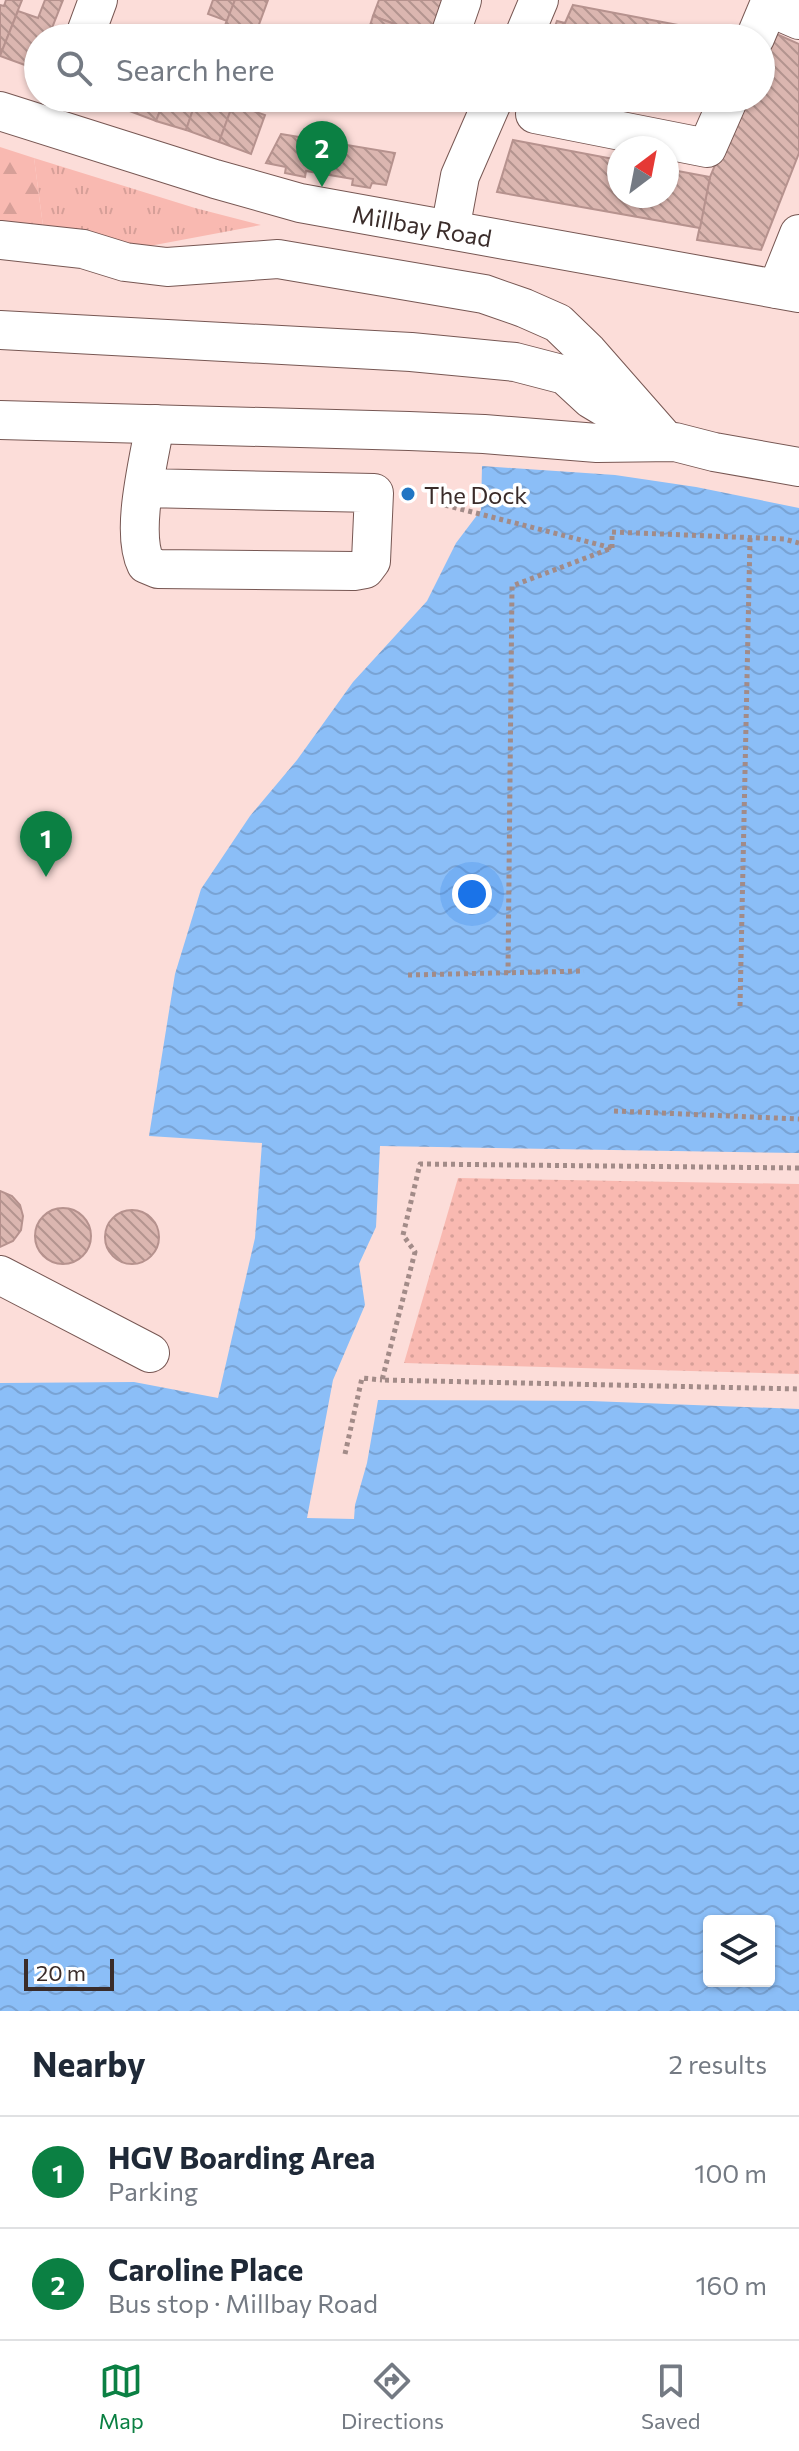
<!DOCTYPE html>
<meta charset="utf-8">
<style>
body{margin:0;font-family:Commissioner,sans-serif;background:#f6f6f7;color:#1f2937}
.controls{position:absolute;right:24px;bottom:24px;display:grid;overflow:hidden;border-radius:8px;box-shadow:0 2px 6px #0004}
.controls button{width:72px;height:72px;display:grid;place-items:center;padding:0;border:0;border-bottom:2px solid #e0e1e3;background:#fff;color:#1f2937;font:40px sans-serif}
.compass{position:absolute;left:607px;top:136px;width:72px;height:72px;border-radius:50%;background:#fff;box-shadow:0 2px 6px #0004;rotate:32deg}
.scale{position:absolute;left:24px;bottom:20px;width:90px;box-sizing:border-box;padding-left:8px;border:4px solid #3a2c2a;border-top:0;font-size:22px;line-height:28px;white-space:nowrap;color:#3a2c2a;-webkit-text-stroke:6px #fff;paint-order:stroke}
.you{position:absolute;left:472px;top:894px;width:28px;height:28px;margin:-20px;border:6px solid #fff;border-radius:50%;background:#1a73e8;box-shadow:0 0 0 12px #1a73e833}
.badge{display:grid;place-items:center;width:52px;height:52px;border-radius:50%;background:#0b8043;color:#fff;font-size:26px;font-weight:700}
.pin{position:absolute;translate:-50% -66px;filter:drop-shadow(0 2px 4px #0008)}
.pin::after{content:'';position:absolute;top:42px;width:28px;height:24px;background:inherit;clip-path:polygon(0 0,100% 0,50% 100%)}
.list{margin:0;padding:0;list-style:none}
h2{display:flex;justify-content:space-between;align-items:center;height:104px;margin:0;padding:0 32px;font-size:34px}
h2 small{font-size:26px;font-weight:400;color:#747a83}
.list li{display:grid;grid-template-columns:52px 1fr auto;gap:24px;align-items:center;box-sizing:border-box;height:112px;padding:0 32px;border-top:2px solid #e0e1e3}
.list b{display:block;font-size:30px;white-space:nowrap}
.list p{margin:0;font-size:26px;white-space:nowrap;color:#747a83}
.list em{font-size:26px;font-style:normal;color:#747a83}
.icon{flex:none;width:44px;height:44px;fill:none;stroke:currentColor;stroke-width:2;stroke-linecap:round;stroke-linejoin:round}
.map{position:relative;flex:none;width:799px;height:2011px;overflow:hidden}
.search{position:absolute;background:#fff;box-shadow:0 2px 6px #0004;left:24px;right:24px;top:24px;height:88px;display:flex;align-items:center;gap:20px;box-sizing:border-box;padding:0 28px;border-radius:44px;color:#747a83;font-size:30px}
.sheet{height:328px;background:#fff}
nav{display:flex;justify-content:space-around;align-items:center;box-sizing:border-box;height:112px;border-top:2px solid #e0e1e3;background:#fff;font-size:22px;color:#747a83}
nav a{display:grid;justify-items:center;gap:4px}
nav .on{color:#0b8043}
.map>svg:first-child{display:block}
.grass{fill:url(#grass-tufts)}
.forest{fill:url(#forest-firs)}
.park{fill:url(#park-dots)}
.water{fill:url(#water-waves);fill-rule:evenodd}
.building{fill:url(#building-back-hatch);stroke:#b6928e;stroke-width:2}
.lines{fill:none;stroke-linecap:round;stroke-linejoin:round}
.minor-casing{stroke:#775753;stroke-width:40}
.path{stroke:#a28b88;stroke-width:5;stroke-dasharray:4 4;stroke-linecap:butt}
.minor{stroke:#fff;stroke-width:38}
.poi-dot{fill:#2175c3;stroke:#fff;stroke-width:3}
.labels{text-anchor:middle;dominant-baseline:central;stroke-width:7;stroke-linejoin:round;paint-order:stroke}
.street-label{font-size:24px;fill:#3a2c2a;stroke:#fff}
.poi-label{font-size:24px;fill:#3a2c2a;stroke:#fff;text-anchor:start}
</style>
<div class="map">
<svg width="799" height="2011" viewBox="0 0 799 2011">
<defs>
<pattern id="grass-tufts" width="24" height="20" patternUnits="userSpaceOnUse" patternTransform="scale(2)"><rect width="24" height="20" fill="#f9b9b1"/><path d="M3 7l-1-3M5 7V3M7 7l1-3M15 17l-1-3M17 17v-4M19 17l1-3" fill="none" stroke="#d69f98"/></pattern>
<pattern id="forest-firs" width="22" height="20" patternUnits="userSpaceOnUse" patternTransform="scale(2)"><rect width="22" height="20" fill="#f9b9b1"/><path d="M5 1l3.5 6h-7zM16 11l3.5 6h-7z" fill="#d69f98"/></pattern>
<pattern id="park-dots" width="8" height="8" patternUnits="userSpaceOnUse" patternTransform="scale(2)"><rect width="8" height="8" fill="#f9b9b1"/><path d="M2 2h.1M6 6h.1" fill="none" stroke="#d69f98" stroke-width="1.8" stroke-linecap="round"/></pattern>
<pattern id="water-waves" width="16" height="10" patternUnits="userSpaceOnUse" patternTransform="scale(2)"><rect width="16" height="10" fill="#8bbef7"/><path d="M0 5q4-4 8 0t8 0" fill="none" stroke="#79a3d4"/></pattern>
<pattern id="building-back-hatch" width="6" height="6" patternUnits="userSpaceOnUse" patternTransform="scale(2)"><rect width="6" height="6" fill="#dbb6b0"/><path d="M-1 5l2 2M0 0l6 6M5-1l2 2" fill="none" stroke="#b3948f"/></pattern>
</defs>
<rect width="100%" height="100%" fill="#fcddd9"/>
<polygon class="grass" points="34,158 195,208 261,225 128,250 43,226"/>
<polygon class="forest" points="0,147 34,158 43,226 0,221"/>
<polygon class="park" points="458,1178 799,1184 799,1374 404,1363"/>
<path class="water" d="M 482,466 L 615,475 L 696,487 L 799,508 L 799,1153 L 380,1146 L 376,1227 L 359,1264 L 365,1305 L 333,1380 L 307,1518 L 354,1519 L 355,1505 L 367,1463 L 378,1400 L 591,1401 L 799,1409 L 799,2011 L 0,2011 L 0,1383 L 134,1382 L 218,1398 L 255,1238 L 262,1143 L 149,1136 L 175,974 L 201,889 L 250,816 L 297,760 L 353,682 L 427,601 L 456,543 L 481,510 ZM 709,1921 L 769,1921 L 769,1981 L 709,1981 Z"/>
<g class="building">
<polygon points="6,0 22,0 0,56 0,5 4,6"/>
<polygon points="45,0 63,0 48,38 38,38 36,69 0,56 18,11 38,18"/>
<polygon points="213,0 235,0 227,21 208,14"/>
<polygon points="235,0 268,0 254,38 224,28"/>
<polygon points="379,0 443,0 430,37 373,16"/>
<polygon points="573,5 741,37 558,38 552,34 557,21 565,23"/>
<polygon points="373,16 430,37 366,38"/>
<polygon points="772,32 799,44 799,153 761,250 697,240 710,177 743,98 761,98 761,57"/>
<polygon points="95,98 165,98 156,121"/>
<polygon points="165,98 197,98 186,130 156,121"/>
<polygon points="197,98 217,98 233,104 219,142 186,130"/>
<polygon points="233,104 265,115 251,154 219,142"/>
<polygon points="281,134 395,153 386,185 372,183 370,188 352,185 353,179 306,171 305,177 285,173 286,167 266,163"/>
<polygon points="513,140 619,160 619,196 667,196 667,169 710,177 700,228 497,192"/>
<polygon points="0,1191 12,1196 20,1205 23,1216 21,1230 13,1241 0,1247"/>
<circle cx="63" cy="1236" r="28"/>
<circle cx="132" cy="1237" r="27"/>
</g>
<g class="lines">
<defs>
<g id="minor">
<polyline points="769,7 799,20"/>
<polyline points="84,38 98,0"/>
<polyline points="449,38 462,0"/>
<polyline points="523,38 539,0"/>
<polyline points="755,38 771,0"/>
<path id="s1" d="M 0,111 L 215,179 L 300,203 L 799,293"/>
<polyline points="535,114 707,148 729,98"/>
<polyline points="450,230 460,176 494,98"/>
<polyline points="0,240 83,249 125,262 167,267 278,259 484,294 524,308 558,323 588,352 667,442"/>
<polyline points="777,289 799,234"/>
<polyline points="0,330 411,352 515,362 565,375 591,399 606,408 631,417 645,427"/>
<polyline points="0,420 409,431 484,434 597,443 675,442 714,452 799,467"/>
<path d="M 144,488 L 374,493 L 371,561 L 365,569 L 354,571 L 158,569 L 146,564 C 130,532 149,460 155,424"/>
<polyline points="0,1275 150,1353"/>
</g>
</defs>
<use href="#minor" class="minor-casing"/>
<g class="path">
<polyline points="445,505 612,548 512,586 508,973"/>
<polyline points="612,548 612,532 784,539 799,543"/>
<polyline points="408,975 584,971"/>
<polyline points="740,1006 750,538"/>
<polyline points="614,1111 799,1119"/>
<polyline points="799,1168 420,1164 403,1235 415,1252 382,1380 799,1389"/>
<polyline points="345,1454 362,1378 382,1380"/>
</g>
<use href="#minor" class="minor"/>
</g>
<circle class="poi-dot" cx="408" cy="494" r="8"/>
<g class="labels">
<g class="street-label">
<text stroke="none"><textPath href="#s1" startOffset="438">Millbay Road</textPath></text>
</g>
<g class="poi-label">
<text x="424" y="494">The Dock</text>
</g>
</g>
</svg>
<div class="controls">
<button><svg class="icon" aria-label="layers" viewBox="0 0 24 24"><path d="M12 4l9 5-9 5-9-5zM3 14l9 5 9-5"/></svg></button>
</div>
<svg class="compass" viewBox="-18 -18 36 36"><path d="M0-13l5 13h-10z" fill="#e53935"/><path d="M0 13l5-13h-10z" fill="#747a83"/></svg>
<div class="scale">20 m</div>
<div class="you"></div>
<div class="pin badge" style="left:46px;top:877px">1</div>
<div class="pin badge" style="left:322px;top:187px">2</div>
<div class="search"><svg class="icon" aria-label="search" viewBox="0 0 24 24"><circle cx="10" cy="10" r="6"/><path d="M15 15l6 6"/></svg>Search here</div>
</div>
<section class="sheet">
<h2>Nearby<small>2 results</small></h2>
<ul class="list">
<li><span class="badge">1</span><div><b>HGV Boarding Area</b><p>Parking</p></div><em>100 m</em></li>
<li><span class="badge">2</span><div><b>Caroline Place</b><p>Bus stop · Millbay Road</p></div><em>160 m</em></li>
</ul>
</section>
<nav>
<a class="on"><svg class="icon" aria-label="map" viewBox="0 0 24 24"><path d="M3 6l6-2 6 2 6-2v14l-6 2-6-2-6 2zM9 4v14M15 6v14"/></svg>Map</a>
<a><svg class="icon" aria-label="directions" viewBox="0 0 24 24"><path d="M12 3l9 9-9 9-9-9zM9 14v-3h6M13 9l2 2-2 2"/></svg>Directions</a>
<a><svg class="icon" aria-label="saved" viewBox="0 0 24 24"><path d="M7 4h10v16l-5-4-5 4z"/></svg>Saved</a>
</nav>
